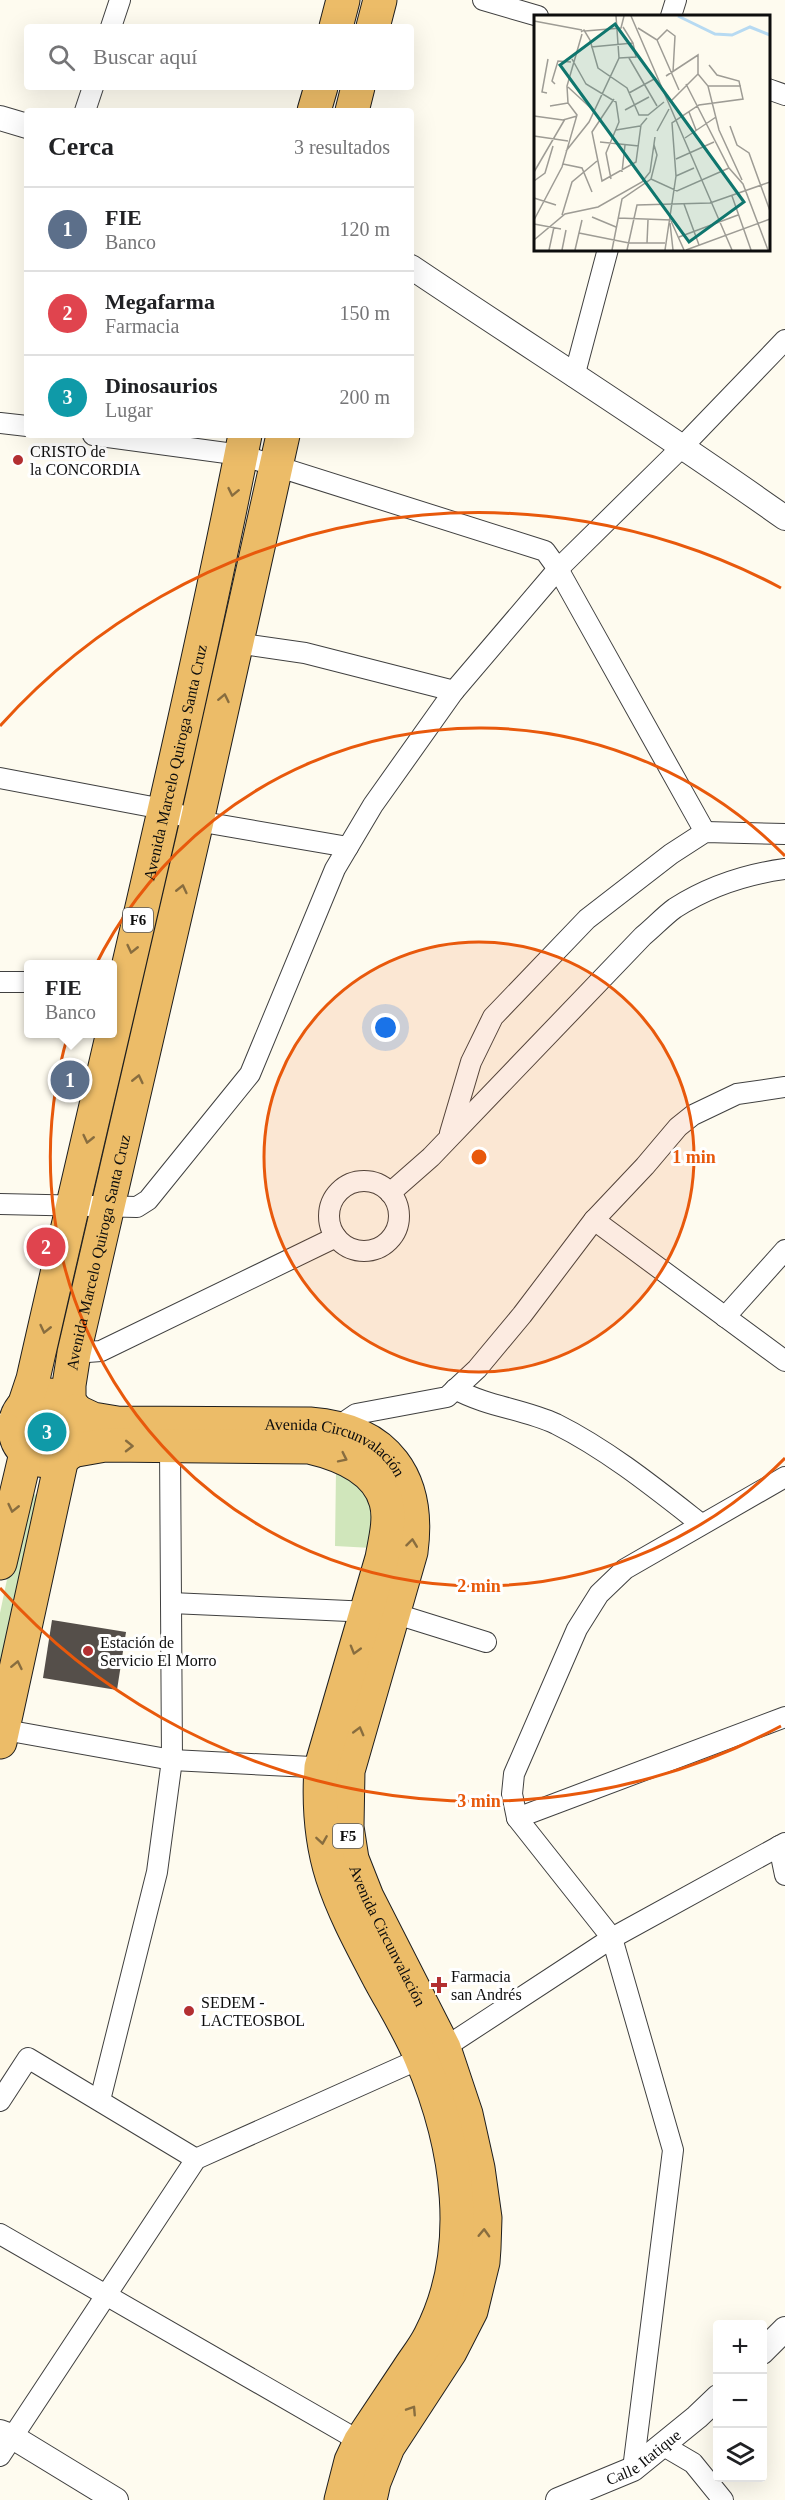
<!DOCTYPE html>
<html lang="es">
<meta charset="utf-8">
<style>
body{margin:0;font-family:"Times New Roman",serif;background:#f6f6f6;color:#202124}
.controls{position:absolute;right:18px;bottom:18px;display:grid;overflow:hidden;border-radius:6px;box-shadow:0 6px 24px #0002}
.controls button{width:54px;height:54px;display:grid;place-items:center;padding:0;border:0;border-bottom:2px solid #e0e0e0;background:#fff;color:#202124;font:30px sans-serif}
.you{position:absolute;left:386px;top:1028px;width:21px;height:21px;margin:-15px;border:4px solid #fff;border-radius:50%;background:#1a73e8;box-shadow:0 0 0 9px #1a73e833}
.badge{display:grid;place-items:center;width:39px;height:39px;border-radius:50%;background:#b32f31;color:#fff;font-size:20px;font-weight:700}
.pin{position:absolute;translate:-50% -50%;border:3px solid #fff;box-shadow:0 2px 6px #0006}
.popup{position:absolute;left:24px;top:960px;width:93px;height:78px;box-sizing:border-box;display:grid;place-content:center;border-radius:6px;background:#fff;filter:drop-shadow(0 2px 4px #0005);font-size:20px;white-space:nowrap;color:#757577}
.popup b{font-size:22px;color:#202124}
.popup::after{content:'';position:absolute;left:50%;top:100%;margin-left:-12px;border:12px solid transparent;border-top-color:#fff}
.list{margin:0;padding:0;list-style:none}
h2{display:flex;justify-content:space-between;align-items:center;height:78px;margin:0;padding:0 24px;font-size:26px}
h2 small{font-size:20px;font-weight:400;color:#757577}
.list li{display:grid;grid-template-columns:39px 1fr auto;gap:18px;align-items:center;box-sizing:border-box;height:84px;padding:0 24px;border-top:2px solid #e0e0e0}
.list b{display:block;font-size:22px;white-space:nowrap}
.list p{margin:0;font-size:20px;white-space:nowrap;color:#757577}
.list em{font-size:20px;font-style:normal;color:#757577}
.icon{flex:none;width:33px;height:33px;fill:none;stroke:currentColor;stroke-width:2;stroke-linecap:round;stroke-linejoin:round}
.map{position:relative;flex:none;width:785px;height:2500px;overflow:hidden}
.search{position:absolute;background:#fff;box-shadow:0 6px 24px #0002;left:24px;top:24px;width:390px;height:66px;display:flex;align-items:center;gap:15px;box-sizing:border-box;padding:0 21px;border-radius:6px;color:#757577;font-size:22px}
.panel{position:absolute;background:#fff;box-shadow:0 6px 24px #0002;left:24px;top:108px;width:390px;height:330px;border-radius:6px}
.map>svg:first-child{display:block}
.green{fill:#d0e6bb}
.building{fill:#554f4a}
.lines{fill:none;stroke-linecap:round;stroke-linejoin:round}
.minor-casing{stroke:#404040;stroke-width:22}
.tertiary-casing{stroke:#404040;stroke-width:26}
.trunk-casing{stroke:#1e1e1e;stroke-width:35}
.minor{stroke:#fff;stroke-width:20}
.tertiary{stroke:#fff;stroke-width:24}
.trunk{stroke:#ecbc68;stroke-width:33}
.oneway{stroke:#886d3f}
.ring{fill:none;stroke:#e8590c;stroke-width:3}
.poi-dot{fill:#b32f31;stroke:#fff;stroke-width:2}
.labels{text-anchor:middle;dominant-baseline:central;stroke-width:6;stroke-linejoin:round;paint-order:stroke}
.shield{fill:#fff;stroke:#565656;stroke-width:1.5}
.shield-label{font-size:15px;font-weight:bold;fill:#0d0d0d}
.poi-label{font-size:16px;fill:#0d0d0d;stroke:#fff;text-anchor:start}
.street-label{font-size:16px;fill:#0d0d0d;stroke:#fff}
.inset-river{fill:none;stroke:#b7daf2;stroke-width:3}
.inset-road{fill:none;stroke:#9e9c95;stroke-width:1.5}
.view{fill:#0f766e;fill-opacity:0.15;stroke:#0f766e;stroke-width:3}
.inset-edge{fill:none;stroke:#0d0d0d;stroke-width:3}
.centre{fill:#e8590c;stroke:#fff;stroke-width:3}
.ring-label{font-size:18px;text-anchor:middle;font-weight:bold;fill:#e8590c;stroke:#fff;stroke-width:6;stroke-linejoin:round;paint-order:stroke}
</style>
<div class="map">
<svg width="785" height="2500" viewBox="0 0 785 2500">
<rect width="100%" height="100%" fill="#fefbef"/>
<g class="green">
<circle cx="48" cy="1429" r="19"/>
<path d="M 336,1470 C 376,1495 375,1501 372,1548 L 335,1546 Z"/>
<polygon points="25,1493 38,1495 0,1681 0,1613"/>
</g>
<polygon class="building" points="52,1620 126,1632 117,1690 43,1678"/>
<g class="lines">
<defs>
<g id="minor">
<polyline points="483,0 538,16"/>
<polyline points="671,16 676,0"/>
<polyline points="111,27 120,0"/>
<polyline points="768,89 785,95"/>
<polyline points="85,111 93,87"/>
<polyline points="574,377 608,249"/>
<polyline points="0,423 27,426"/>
<polyline points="93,435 241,455 545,551 558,569 705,832"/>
<polyline points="236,643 305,653 454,691"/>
<polyline points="0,778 163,809 197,821 348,847"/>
<polyline points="0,982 28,982"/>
<polyline points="450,1133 471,1062 493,1017 587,919 671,854 705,832 785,834"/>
<circle cx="364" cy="1216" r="35"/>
<path d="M 390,1193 L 431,1157 L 643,936 C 654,927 664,916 675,908 C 708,887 747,874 785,869"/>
<polyline points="0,1204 137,1207 148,1200 250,1074 335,869 373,805 454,691 558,569 683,446 785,340"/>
<polyline points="594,1220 785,1361"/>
<polyline points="725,1317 785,1250"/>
<polyline points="74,1353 101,1351 336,1237"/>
<path d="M 455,1389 C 488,1407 524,1409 556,1424 C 608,1450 655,1488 701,1524"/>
<polyline points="0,1424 16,1420"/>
<polyline points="337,1427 356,1414 447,1397 477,1369 522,1315 594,1220 645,1166 678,1127 693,1115 737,1094 785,1087"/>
<polyline points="171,1603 393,1613 486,1642"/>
<polyline points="0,1729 172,1760 331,1768"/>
<polyline points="517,1818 785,1717"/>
<polyline points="779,1846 785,1875"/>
<polyline points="100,2100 157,1872 172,1760 170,1446"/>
<polyline points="0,2101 28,2058 196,2159"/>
<polyline points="0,2234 368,2446"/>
<polyline points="664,2446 693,2463 723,2500"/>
<polyline points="0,2456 196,2159 444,2048 612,1938 785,1843"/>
<polyline points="633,2469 673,2150 612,1938 517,1818 512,1794 514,1774 577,1629 599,1594 625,1569 785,1477"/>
</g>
<g id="tertiary">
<polyline points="0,118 27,126"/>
<path d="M 411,267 C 536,351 663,431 785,518"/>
<polyline points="762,2352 785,2329"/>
<polyline points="0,2432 11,2436 116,2500"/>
<path id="s1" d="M 558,2500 L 633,2469 L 697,2417 L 718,2397"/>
</g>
<g id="trunk">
<polyline points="336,27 343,0"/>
<polyline points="373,27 380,0"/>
<polyline points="314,111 321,87"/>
<polyline points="352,111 358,87"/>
<circle cx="48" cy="1428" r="33"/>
<path id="s2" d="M 25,1403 L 33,1379 C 104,1064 182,751 245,435"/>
<path id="s3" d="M 69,1403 L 69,1385 L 74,1353 L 197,821 L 283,435"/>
<path id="s4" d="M 76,1411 L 93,1419 L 117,1423 L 310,1424 C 387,1430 421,1478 411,1552 L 348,1771 L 347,1827 L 352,1859 L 367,1897 L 444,2048 L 466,2114 L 478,2168 L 485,2218 L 484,2248 L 483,2262 L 471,2311 L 450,2352 L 388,2447 L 374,2482 L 370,2500"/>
<path d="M 71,1451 L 105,1445 L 309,1447 C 339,1454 377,1468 386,1502 C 391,1519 385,1541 382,1558 L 321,1767 C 315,1857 338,1900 379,1978 C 393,2004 410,2031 421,2058 C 458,2145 475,2249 430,2336 C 424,2348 415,2359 408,2370 C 392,2394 376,2418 360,2442 L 351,2461 L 341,2500"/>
<polyline points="0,1563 26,1453"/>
<polyline points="0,1742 62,1458"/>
</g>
</defs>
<use href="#minor" class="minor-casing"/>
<use href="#tertiary" class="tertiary-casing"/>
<use href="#trunk" class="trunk-casing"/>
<use href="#minor" class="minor"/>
<use href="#tertiary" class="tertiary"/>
<use href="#trunk" class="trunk"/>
</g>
<defs><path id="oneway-chevron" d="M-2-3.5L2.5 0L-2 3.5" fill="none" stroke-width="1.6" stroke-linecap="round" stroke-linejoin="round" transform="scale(1.5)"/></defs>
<g class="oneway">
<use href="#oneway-chevron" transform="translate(233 492) rotate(102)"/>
<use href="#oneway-chevron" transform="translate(224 698) rotate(-78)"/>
<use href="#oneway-chevron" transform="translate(182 889) rotate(-77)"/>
<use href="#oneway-chevron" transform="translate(132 949) rotate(103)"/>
<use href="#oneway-chevron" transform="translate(138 1079) rotate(-77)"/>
<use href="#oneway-chevron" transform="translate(88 1139) rotate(103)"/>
<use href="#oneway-chevron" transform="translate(45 1329) rotate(103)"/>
<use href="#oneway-chevron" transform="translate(129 1446) rotate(1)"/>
<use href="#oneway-chevron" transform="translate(343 1458) rotate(26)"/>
<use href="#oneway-chevron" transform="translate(13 1508) rotate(103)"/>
<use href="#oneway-chevron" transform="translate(412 1543) rotate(-83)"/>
<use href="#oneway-chevron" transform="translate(355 1650) rotate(106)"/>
<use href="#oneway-chevron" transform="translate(17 1665) rotate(-78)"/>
<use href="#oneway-chevron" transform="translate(359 1731) rotate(-75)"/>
<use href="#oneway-chevron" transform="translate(322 1840) rotate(81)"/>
<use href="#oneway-chevron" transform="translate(484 2233) rotate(-88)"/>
<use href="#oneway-chevron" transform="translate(412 2410) rotate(-57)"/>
</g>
<circle cx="479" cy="1157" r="215" fill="#e8590c" fill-opacity=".12"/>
<g class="ring">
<circle cx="479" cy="1157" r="215"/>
<path d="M785 1458A429 429 0 1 1 785 856"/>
<path d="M781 1726A644 644 0 0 1 0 1588M0 726A644 644 0 0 1 781 588"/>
</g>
<g class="poi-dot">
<circle cx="18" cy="460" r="6"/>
<circle cx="88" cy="1651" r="6"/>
<path d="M436 1976h6v6h6v6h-6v6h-6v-6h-6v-6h6z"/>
<circle cx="189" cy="2011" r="6"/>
</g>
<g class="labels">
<g class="shield">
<rect x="123" y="908" width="30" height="24" rx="4.5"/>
<rect x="333" y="1824" width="30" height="24" rx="4.5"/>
</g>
<g class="shield-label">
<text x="138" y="920">F6</text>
<text x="348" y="1836">F5</text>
</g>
<g class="poi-label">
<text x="30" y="451">CRISTO de<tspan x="30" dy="18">la CONCORDIA</tspan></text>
<text x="100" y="1642">Estación de<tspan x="100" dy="18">Servicio El Morro</tspan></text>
<text x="451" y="1976">Farmacia<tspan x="451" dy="18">san Andrés</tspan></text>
<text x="201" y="2002">SEDEM -<tspan x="201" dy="18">LACTEOSBOL</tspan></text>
</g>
<g class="street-label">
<text stroke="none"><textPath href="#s2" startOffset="658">Avenida Marcelo Quiroga Santa Cruz</textPath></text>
<text stroke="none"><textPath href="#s3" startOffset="154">Avenida Marcelo Quiroga Santa Cruz</textPath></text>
<text stroke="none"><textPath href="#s4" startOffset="268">Avenida Circunvalación</textPath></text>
<text stroke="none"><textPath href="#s4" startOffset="825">Avenida Circunvalación</textPath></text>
<text stroke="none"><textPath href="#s1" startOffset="96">Calle Itatique</textPath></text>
</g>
</g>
<g transform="translate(534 15)">
<rect width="236" height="236" fill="#fefbef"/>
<path class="inset-river" d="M 144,1 L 181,19 L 198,20 L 216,12 L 236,20"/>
<path class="inset-road" d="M 97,1 L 198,235M 0,6 L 48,15M 104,13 L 123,25 L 133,15 L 141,21 L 139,57M 51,16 L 87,13 L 90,1M 47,17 L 50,15 L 56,25 L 64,53 L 93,73 L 105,100 L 114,100 L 130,87M 123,25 L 145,75M 57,32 L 99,28M 85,43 L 102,42 L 99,28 L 89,12M 95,43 L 123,91M 38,44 L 52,69 L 82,87 L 85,107 L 72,138 L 77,164M 164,59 L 174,71 L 185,115 L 208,165M 132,61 L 164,40 L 164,59M 21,69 L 18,66 L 24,46 L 37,47M 152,69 L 195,153 L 209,169 L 234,235M 174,71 L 207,71M 34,72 L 60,96M 13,78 L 8,77 L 14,44M 95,78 L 122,63M 80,84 L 58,117 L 68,166 L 102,147 L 107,110 L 113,103M 136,87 L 164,59M 16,91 L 34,88M 91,95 L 115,82M 155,97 L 162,115M 0,101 L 29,105 L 43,101M 0,108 L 0,133M 196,111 L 203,130 L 215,138 L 236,196M 82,115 L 106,111M 123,116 L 135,94M 0,121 L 34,126M 151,123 L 182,102M 66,127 L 105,131M 32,136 L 55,107 L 85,43 L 82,1M 142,144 L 180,127M 29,149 L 48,153 L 58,177M 0,157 L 31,104M 88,157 L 91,130M 142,161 L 160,153M 117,164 L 143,176 L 195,153M 0,166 L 11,158 L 19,131M 198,181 L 217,235M 0,183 L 22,190M 150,189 L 165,230M 28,200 L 38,167 L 63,146M 58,202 L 82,212M 84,203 L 137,205M 0,205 L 28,152 L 43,100 L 34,88 L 33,71 L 48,19M 137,206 L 150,235M 136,208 L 139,235M 0,209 L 27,214M 45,218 L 95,228 L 131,228M 145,222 L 204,200M 0,225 L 31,199 L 64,192 L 108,167 L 116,157 L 121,122M 113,228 L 114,205M 15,235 L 20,212M 28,235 L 32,215M 41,235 L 48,205M 78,235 L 88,184 L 117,164 L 123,140 L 120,130M 93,235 L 103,190 L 176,188 L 236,167M 131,235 L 142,161 L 138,108 L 165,90 L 209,84 L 205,66 L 183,60 L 175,50M 152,235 L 236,204"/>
<path class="view" d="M 81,9 L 210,187 L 155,227 L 26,50 Z"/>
<rect width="236" height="236" class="inset-edge"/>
</g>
<circle cx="479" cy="1157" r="9" class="centre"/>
<g class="ring-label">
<text x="694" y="1163">1 min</text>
<text x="479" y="1592">2 min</text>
<text x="479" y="1807">3 min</text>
</g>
</svg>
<div class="controls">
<button>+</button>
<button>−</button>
<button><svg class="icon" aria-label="layers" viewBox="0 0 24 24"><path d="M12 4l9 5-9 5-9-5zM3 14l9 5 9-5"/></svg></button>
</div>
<div class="you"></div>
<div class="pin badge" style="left:70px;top:1080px;background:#5c6f8a">1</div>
<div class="popup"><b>FIE</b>Banco</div>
<div class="pin badge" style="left:46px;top:1247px;background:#e0444e">2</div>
<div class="pin badge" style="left:47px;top:1432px;background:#0f9aa8">3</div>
<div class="search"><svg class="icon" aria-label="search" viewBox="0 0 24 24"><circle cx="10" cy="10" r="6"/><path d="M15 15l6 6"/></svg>Buscar aquí</div>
<section class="panel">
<h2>Cerca<small>3 resultados</small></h2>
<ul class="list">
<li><span class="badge" style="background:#5c6f8a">1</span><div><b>FIE</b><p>Banco</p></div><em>120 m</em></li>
<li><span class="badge" style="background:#e0444e">2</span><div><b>Megafarma</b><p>Farmacia</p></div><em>150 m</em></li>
<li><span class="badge" style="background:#0f9aa8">3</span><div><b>Dinosaurios</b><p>Lugar</p></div><em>200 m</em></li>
</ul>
</section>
</div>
